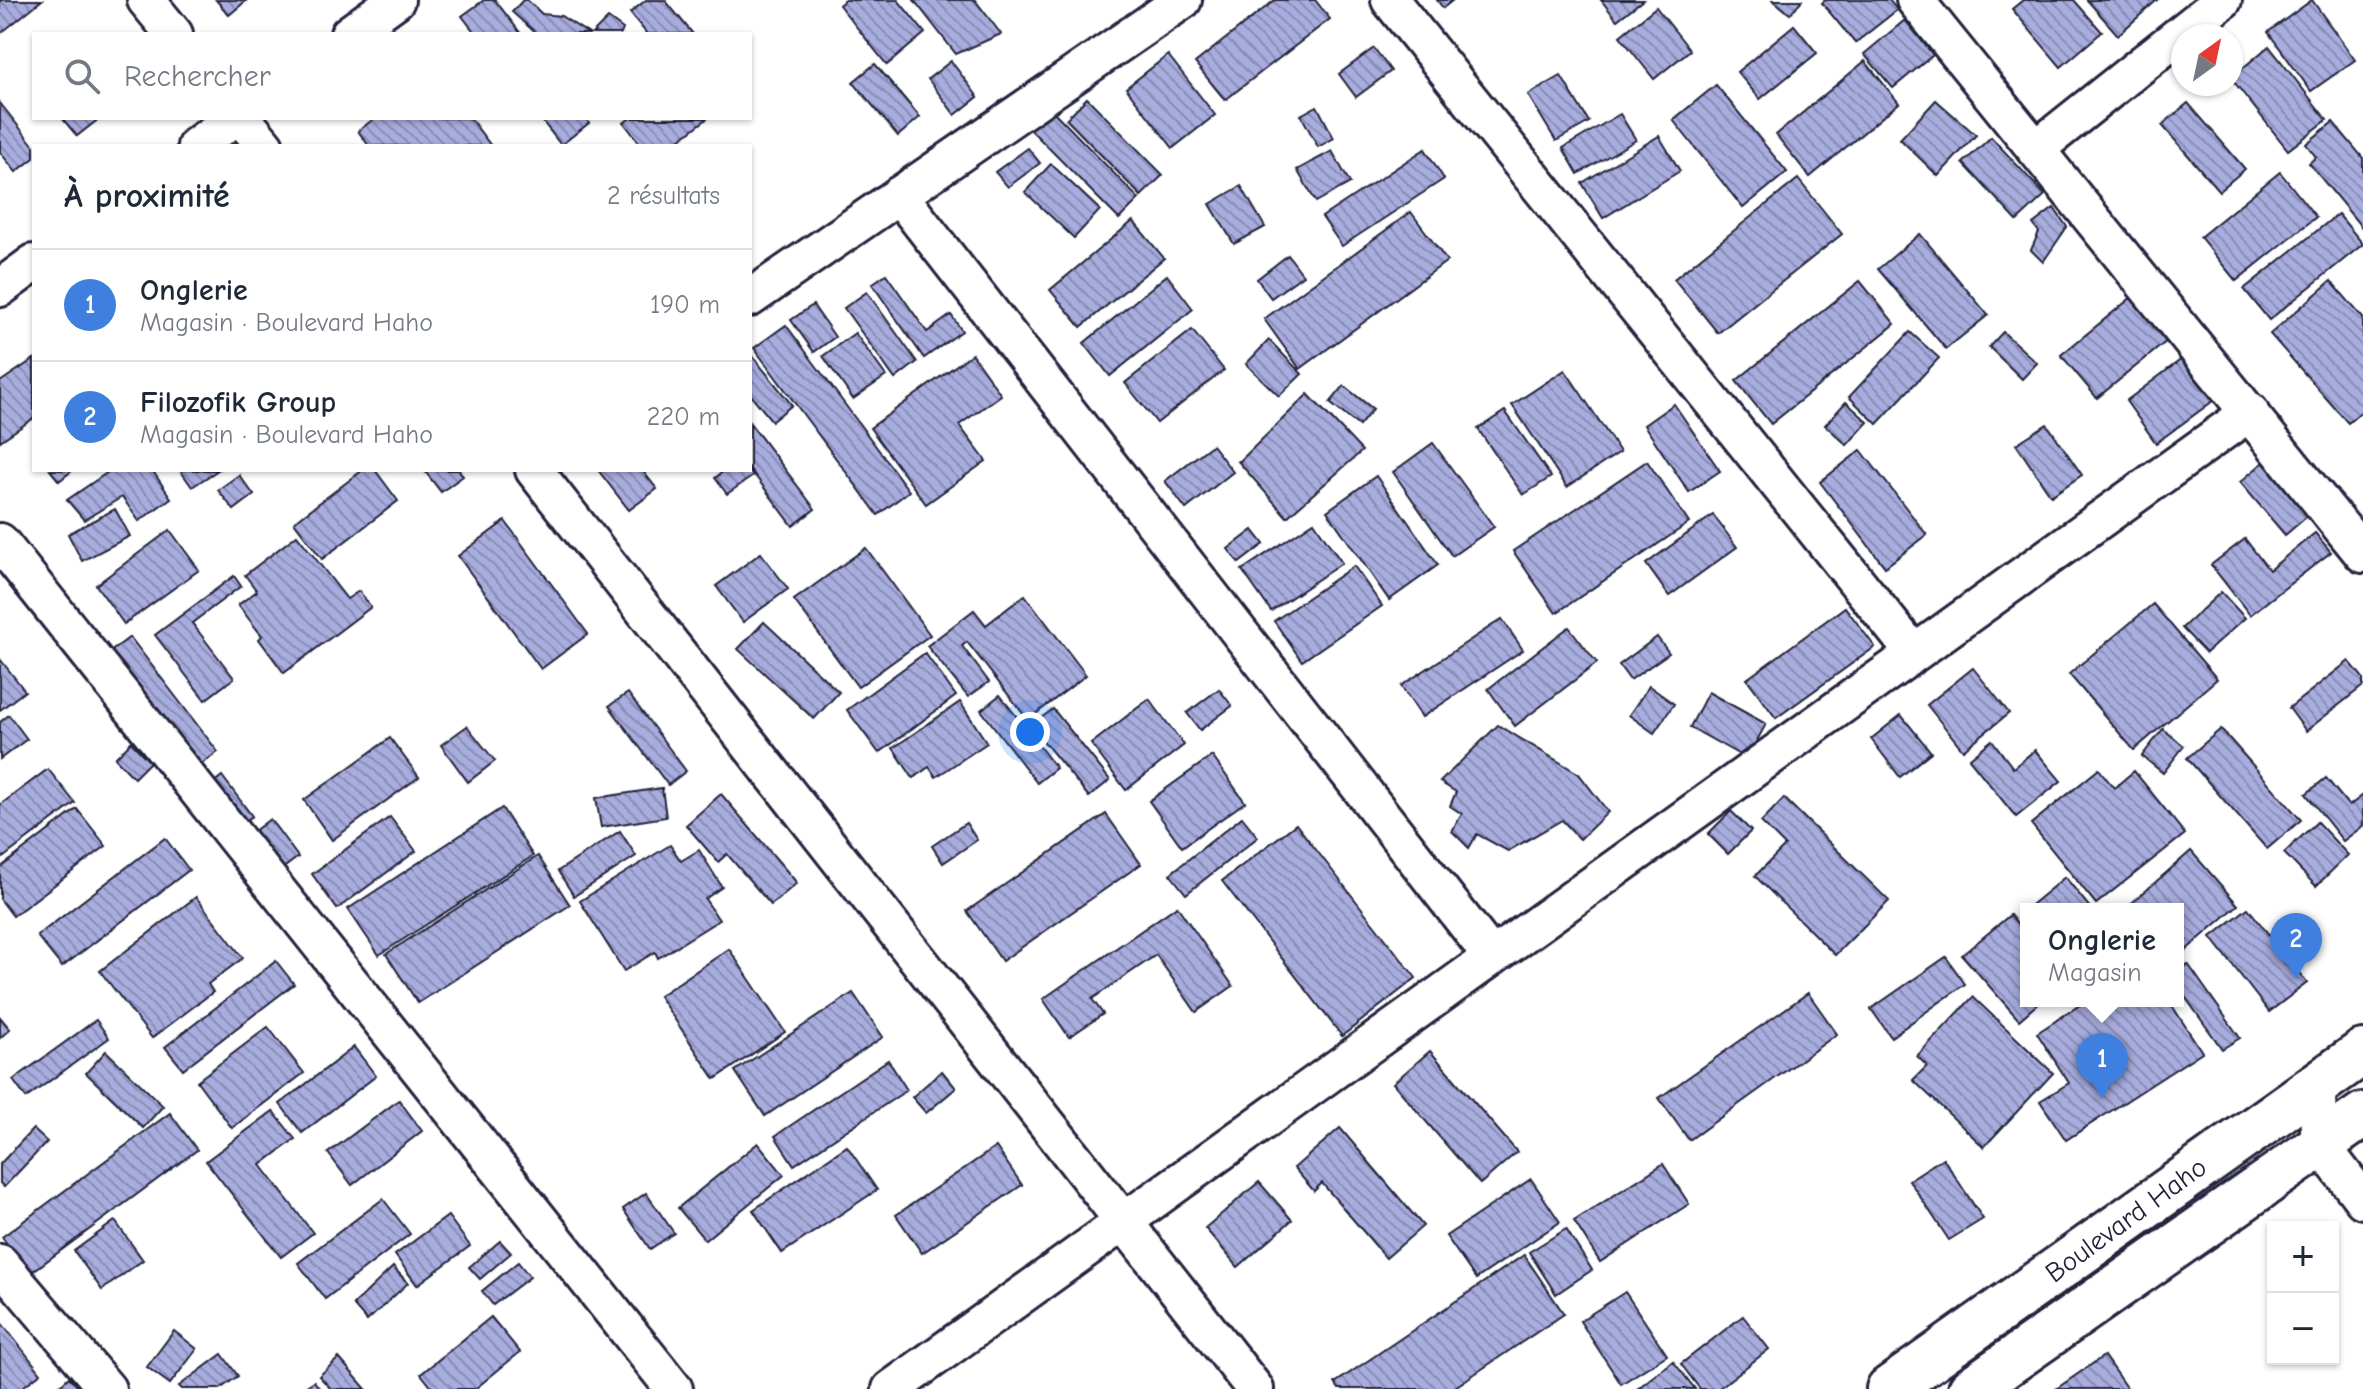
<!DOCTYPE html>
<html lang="fr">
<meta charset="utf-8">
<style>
body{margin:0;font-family:"Comic Neue",sans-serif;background:#f6f6f7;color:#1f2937}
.controls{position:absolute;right:24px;bottom:24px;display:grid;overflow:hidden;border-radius:0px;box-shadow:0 2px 6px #0004}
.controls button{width:72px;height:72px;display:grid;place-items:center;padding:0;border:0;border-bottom:2px solid #e0e1e3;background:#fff;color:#1f2937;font:40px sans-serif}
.compass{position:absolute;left:2171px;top:24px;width:72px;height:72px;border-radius:50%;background:#fff;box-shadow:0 2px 6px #0004;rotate:33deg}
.you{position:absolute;left:1030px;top:732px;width:28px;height:28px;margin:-20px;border:6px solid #fff;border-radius:50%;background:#1a73e8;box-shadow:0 0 0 12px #1a73e833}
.badge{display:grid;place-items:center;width:52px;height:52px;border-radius:50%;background:#b45309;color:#fff;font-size:26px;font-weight:700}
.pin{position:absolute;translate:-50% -66px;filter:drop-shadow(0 2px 4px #0008)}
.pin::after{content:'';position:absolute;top:42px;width:28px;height:24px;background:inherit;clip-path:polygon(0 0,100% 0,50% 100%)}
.popup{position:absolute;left:2020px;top:903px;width:164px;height:104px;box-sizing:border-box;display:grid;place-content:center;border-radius:0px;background:#fff;filter:drop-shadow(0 2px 6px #0005);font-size:26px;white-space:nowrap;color:#747a83}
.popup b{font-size:30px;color:#1f2937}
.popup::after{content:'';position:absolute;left:50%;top:100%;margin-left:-16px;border:16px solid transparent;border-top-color:#fff}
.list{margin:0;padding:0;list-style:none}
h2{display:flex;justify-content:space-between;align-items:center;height:104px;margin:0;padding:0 32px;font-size:34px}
h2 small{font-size:26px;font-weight:400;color:#747a83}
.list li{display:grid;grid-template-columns:52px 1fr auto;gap:24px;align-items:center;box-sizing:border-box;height:112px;padding:0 32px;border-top:2px solid #e0e1e3}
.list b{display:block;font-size:30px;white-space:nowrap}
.list p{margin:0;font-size:26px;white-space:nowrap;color:#747a83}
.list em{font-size:26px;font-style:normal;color:#747a83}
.icon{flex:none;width:44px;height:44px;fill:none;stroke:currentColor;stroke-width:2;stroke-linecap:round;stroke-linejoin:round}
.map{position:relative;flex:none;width:2363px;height:1389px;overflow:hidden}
.search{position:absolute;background:#fff;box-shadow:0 2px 6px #0004;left:32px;top:32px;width:720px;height:88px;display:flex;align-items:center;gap:20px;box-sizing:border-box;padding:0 28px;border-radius:0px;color:#747a83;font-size:30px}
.panel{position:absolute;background:#fff;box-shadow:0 2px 6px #0004;left:32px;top:144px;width:720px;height:328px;border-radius:0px}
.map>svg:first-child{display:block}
.building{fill:url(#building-back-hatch);stroke:#22223b;stroke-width:2}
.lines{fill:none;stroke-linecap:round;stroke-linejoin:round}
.street-casing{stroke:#22223b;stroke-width:42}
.secondary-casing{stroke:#22223b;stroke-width:50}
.street{stroke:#fff;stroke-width:36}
.secondary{stroke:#fff;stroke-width:44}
.labels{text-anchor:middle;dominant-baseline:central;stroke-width:8;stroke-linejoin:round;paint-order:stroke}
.street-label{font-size:28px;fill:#22223b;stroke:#fff}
</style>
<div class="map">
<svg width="2363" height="1389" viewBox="0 0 2363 1389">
<defs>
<pattern id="building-back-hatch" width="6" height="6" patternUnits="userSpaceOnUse" patternTransform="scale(2)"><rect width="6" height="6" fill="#a8adde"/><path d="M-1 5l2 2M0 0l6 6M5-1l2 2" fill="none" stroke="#888cb5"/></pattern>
</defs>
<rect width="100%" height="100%" fill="#fff"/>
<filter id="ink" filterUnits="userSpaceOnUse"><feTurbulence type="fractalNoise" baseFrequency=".0125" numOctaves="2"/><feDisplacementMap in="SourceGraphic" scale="16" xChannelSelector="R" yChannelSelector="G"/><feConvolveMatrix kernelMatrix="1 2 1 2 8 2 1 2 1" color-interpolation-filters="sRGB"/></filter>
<g filter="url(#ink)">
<g class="building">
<polygon points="0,0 42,0 0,34"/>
<polygon points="216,0 247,0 229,15"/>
<polygon points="484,0 495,0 521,34 476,34 462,16"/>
<polygon points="523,0 527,0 542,14 561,16 589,34 537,34 512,12"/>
<polygon points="646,0 665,0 693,34 647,34 630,13"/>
<polygon points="845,0 898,0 925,33 887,65 839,5"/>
<polygon points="914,0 975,0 1001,34 956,54"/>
<polygon points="1275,0 1315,0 1330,19 1225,100 1195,63"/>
<polygon points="1437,0 1453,0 1443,8"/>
<polygon points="1601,0 1643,0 1617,20"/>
<polygon points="1773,0 1802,0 1790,14"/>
<polygon points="1825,0 1889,0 1897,10 1855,43 1822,3"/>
<polygon points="2023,0 2074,0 2102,32 2061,67 2012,9"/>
<polygon points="2087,0 2157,0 2118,35"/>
<polygon points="2312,0 2355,60 2311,91 2268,32"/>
<polygon points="1656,7 1690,50 1654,79 1620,36"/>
<polygon points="608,18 623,29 621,34 592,34"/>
<polygon points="1905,20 1933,55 1893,88 1864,54"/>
<polygon points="1794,25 1817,53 1760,99 1737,72"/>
<polygon points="2269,46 2327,120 2288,150 2231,78"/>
<polygon points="1374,48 1391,71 1356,97 1339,74"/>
<polygon points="1168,55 1215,115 1173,148 1126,88"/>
<polygon points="951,61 978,97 955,115 928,79"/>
<polygon points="1865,61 1899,103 1810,177 1776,135"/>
<polygon points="875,64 920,117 898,136 853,82"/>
<polygon points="1561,76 1589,122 1556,141 1528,95"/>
<polygon points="1716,85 1787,172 1743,208 1673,120"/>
<polygon points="1087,98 1163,175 1141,196 1066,119"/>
<polygon points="1936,100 1976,135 1938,176 1900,139"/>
<polygon points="0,103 34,146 34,158 16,172 0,152"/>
<polygon points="2188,103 2245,169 2219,191 2162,125"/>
<polygon points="1317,106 1334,138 1318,147 1301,115"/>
<polygon points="1051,109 1139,199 1119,219 1030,129"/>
<polygon points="1620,114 1636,140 1578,174 1563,148"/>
<polygon points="62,118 100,118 77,136"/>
<polygon points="375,118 470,118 491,146 369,146 358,131"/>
<polygon points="540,118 586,118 589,123 561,145"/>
<polygon points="630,118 708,118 671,146 642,146 624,123"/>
<polygon points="2333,122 2363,158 2363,229 2309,163 2316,157 2306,144"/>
<polygon points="1659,136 1680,171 1603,218 1582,183"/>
<polygon points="1991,137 2045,195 2017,221 1963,163"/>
<polygon points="1028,148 1040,163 1008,187 995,172"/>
<polygon points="1425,149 1444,179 1342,246 1322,217"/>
<polygon points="1332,151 1350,183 1316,202 1297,170"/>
<polygon points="1051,164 1100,210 1074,238 1025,192"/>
<polygon points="2280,172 2316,217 2236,281 2200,237"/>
<polygon points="1798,179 1842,234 1718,333 1674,279"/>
<polygon points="1241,186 1265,227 1234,244 1210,204"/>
<polygon points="2054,208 2067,227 2043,262 2031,250 2039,232 2033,224"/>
<polygon points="1411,212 1447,261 1300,369 1264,319"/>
<polygon points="2338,214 2363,244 2269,320 2244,289"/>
<polygon points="1133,221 1164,258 1081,327 1050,290"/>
<polygon points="1920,234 1988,315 1946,349 1878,269"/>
<polygon points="1288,255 1303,275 1271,298 1257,279"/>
<polygon points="886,274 927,332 951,315 962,331 924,358 872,284"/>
<polygon points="1167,275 1193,309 1110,376 1084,343"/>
<polygon points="1860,281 1895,324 1771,424 1736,381"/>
<polygon points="2331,281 2363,318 2363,410 2348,423 2270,334"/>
<polygon points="867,292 917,362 895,379 844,308"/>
<polygon points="2132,297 2168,340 2097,398 2061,355"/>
<polygon points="813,305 835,337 814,352 791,320"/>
<polygon points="786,325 909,491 878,515 754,348"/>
<polygon points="1192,330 1224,370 1157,423 1125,383"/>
<polygon points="1910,332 1939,358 1877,424 1849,397"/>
<polygon points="2003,332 2037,363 2022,379 1989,347"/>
<polygon points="855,333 886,376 853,399 823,356"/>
<polygon points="1269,340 1302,374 1279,396 1246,364"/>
<polygon points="750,353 792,405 772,421 750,394"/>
<polygon points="972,354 1001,395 959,425 986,461 926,504 870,428"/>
<polygon points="2186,356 2217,398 2156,443 2126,401"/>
<polygon points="34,359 34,418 0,441 0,382"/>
<polygon points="1565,370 1620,452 1567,487 1512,405"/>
<polygon points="1344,386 1373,409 1359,426 1330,403"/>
<polygon points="1308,394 1362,451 1287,517 1237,460 1239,462"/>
<polygon points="1846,402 1868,422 1847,445 1825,425"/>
<polygon points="1674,404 1720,471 1689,492 1644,425"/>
<polygon points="1505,411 1551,477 1523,495 1478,429"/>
<polygon points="750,423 815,509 793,526 750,469"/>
<polygon points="2047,424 2082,475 2051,496 2016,444"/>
<polygon points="1433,443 1494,527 1452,556 1393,472"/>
<polygon points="1212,445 1233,472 1186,509 1165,481"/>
<polygon points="1861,450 1927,535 1885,567 1820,482"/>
<polygon points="1647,461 1689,523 1556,613 1513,551"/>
<polygon points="2265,461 2310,514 2285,535 2240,482"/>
<polygon points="50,470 73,470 59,481"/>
<polygon points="111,470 152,470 171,498 139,521 122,497 84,520 67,500"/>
<polygon points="180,470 218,470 192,487"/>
<polygon points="363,470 375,470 398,501 322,559 294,522"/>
<polygon points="424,470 459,470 463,476 441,492"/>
<polygon points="598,470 642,470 657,489 629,510"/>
<polygon points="725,470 749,470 753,476 727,494 715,478"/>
<polygon points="239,475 254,495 234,510 218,490"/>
<polygon points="1376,476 1438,565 1389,600 1327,511"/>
<polygon points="115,509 130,536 82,561 68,534"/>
<polygon points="1713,515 1737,547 1669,596 1646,564"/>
<polygon points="505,521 588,634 541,669 458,556"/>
<polygon points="1314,522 1342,563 1271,611 1242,570"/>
<polygon points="170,530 199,570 124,624 96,585"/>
<polygon points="1253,530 1264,544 1239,563 1228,549"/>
<polygon points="2315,533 2331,552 2250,615 2211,565 2245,539 2269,570"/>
<polygon points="297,535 347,599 359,591 371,607 284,673 259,639 262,636 238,605 257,591 245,575"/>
<polygon points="866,548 930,635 858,687 794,600"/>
<polygon points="761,553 788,589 743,622 716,586"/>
<polygon points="1354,566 1382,606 1302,661 1274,621"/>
<polygon points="234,576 241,586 192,623 234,678 205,700 155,635"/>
<polygon points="2221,592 2245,618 2206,653 2182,628"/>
<polygon points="1025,595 1086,675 1028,720 967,642 962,646 989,682 968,697 927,646 974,610 986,625"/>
<polygon points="2153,604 2217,679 2134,750 2069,674"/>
<polygon points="1845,607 1875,647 1776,718 1747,679"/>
<polygon points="1502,619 1523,650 1422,717 1401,686"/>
<polygon points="764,622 839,692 814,719 738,649"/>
<polygon points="1569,627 1597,663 1515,726 1488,689"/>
<polygon points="130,637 218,752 189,773 101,659"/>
<polygon points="1657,637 1669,653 1630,680 1619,665"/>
<polygon points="925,653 956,696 879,753 847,710"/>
<polygon points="0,659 25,691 0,710"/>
<polygon points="2349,661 2363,678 2363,686 2306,731 2289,708"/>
<polygon points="1973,668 2009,713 1963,750 1927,705"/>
<polygon points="1649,686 1674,704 1654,733 1629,715"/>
<polygon points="1219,689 1232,706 1200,730 1187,713"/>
<polygon points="1708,692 1766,724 1747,759 1690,727"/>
<polygon points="628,693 686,771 668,785 609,706"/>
<polygon points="1000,695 1056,768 1037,783 981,710"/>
<polygon points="1149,699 1184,745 1126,790 1091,744"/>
<polygon points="960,702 987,743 936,777 929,767 913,778 893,748"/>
<polygon points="1053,709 1110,780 1089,797 1031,726"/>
<polygon points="9,715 27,739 0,759 0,722"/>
<polygon points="1901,715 1931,752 1900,777 1871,739"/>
<polygon points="1498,725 1579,774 1608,812 1580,839 1562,820 1508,851 1477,834 1469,848 1452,831 1462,814 1450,806 1456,792 1440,782"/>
<polygon points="467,726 495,761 468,782 441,745"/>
<polygon points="2163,729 2184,746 2163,773 2142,756"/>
<polygon points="2221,729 2301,820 2267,849 2187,758"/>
<polygon points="390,738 419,777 332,840 304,800"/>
<polygon points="1992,740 2013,768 2035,750 2061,781 2016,817 1969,759"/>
<polygon points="131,742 150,762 134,778 115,758"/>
<polygon points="1212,756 1245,802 1182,847 1149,801"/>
<polygon points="48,769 75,803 0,860 0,805"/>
<polygon points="2099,769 2114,788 2134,771 2185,834 2096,904 2031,824"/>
<polygon points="222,776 252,816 232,831 202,792"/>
<polygon points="2326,778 2349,806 2363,795 2363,826 2343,841 2306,794"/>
<polygon points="662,788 666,817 601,827 596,798"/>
<polygon points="721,794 797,883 771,905 727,854 718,862 686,825"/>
<polygon points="1784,798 1889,901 1835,955 1755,876 1785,846 1761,822"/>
<polygon points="502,808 533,856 379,955 348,909"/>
<polygon points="77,809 106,846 13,916 0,899 0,868"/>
<polygon points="1731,811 1751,831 1728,854 1708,834"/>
<polygon points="1106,814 1141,864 1002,961 967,911"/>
<polygon points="390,817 416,851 337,909 312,874"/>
<polygon points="1242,817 1258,837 1186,894 1170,874"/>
<polygon points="270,819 298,857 269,879 241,841"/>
<polygon points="2317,822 2348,855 2316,886 2284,853"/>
<polygon points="966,823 977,840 943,863 932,846"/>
<polygon points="1296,824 1416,978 1342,1036 1222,881"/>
<polygon points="620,831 636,856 574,896 558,871"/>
<polygon points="165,838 189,870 62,967 37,936"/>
<polygon points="670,845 681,861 699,850 722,887 705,899 719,920 658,958 655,952 624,971 580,901"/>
<polygon points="2191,851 2238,905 2178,957 2178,909 2125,909"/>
<polygon points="538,856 570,905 418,1003 386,954"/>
<polygon points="2065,877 2091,909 2026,909"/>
<polygon points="196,897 243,958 208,984 213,992 152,1038 100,971"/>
<polygon points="1177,906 1233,986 1196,1012 1156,955 1092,999 1103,1014 1069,1037 1043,999"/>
<polygon points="2248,908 2307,983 2269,1012 2211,937"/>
<polygon points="2010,915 2026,933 2026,1001 2041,1001 2019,1020 1962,955"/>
<polygon points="729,949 785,1032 715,1079 659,996"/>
<polygon points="1946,957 1965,984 1891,1037 1871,1009"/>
<polygon points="276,961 294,984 183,1069 165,1047"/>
<polygon points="2188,964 2240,1038 2222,1049 2178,987 2178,971"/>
<polygon points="853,993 883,1037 765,1116 735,1071"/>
<polygon points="1808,993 1837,1034 1689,1140 1659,1098"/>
<polygon points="1973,997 2053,1073 1984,1147 1913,1080 1927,1066 1917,1056"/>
<polygon points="2086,1001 2169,1001 2202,1052 2066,1140 2040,1101 2069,1083 2037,1033"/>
<polygon points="0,1017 10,1029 0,1038"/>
<polygon points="96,1020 109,1038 26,1098 13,1080"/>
<polygon points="268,1027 304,1073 232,1128 197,1081"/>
<polygon points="354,1047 376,1076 302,1133 280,1104"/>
<polygon points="106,1051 163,1106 143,1128 86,1073"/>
<polygon points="1430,1051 1517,1152 1480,1184 1393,1083"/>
<polygon points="888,1060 907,1090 794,1165 775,1136"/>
<polygon points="942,1071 956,1088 926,1113 912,1097"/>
<polygon points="399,1100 422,1131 352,1185 328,1153"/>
<polygon points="273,1111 295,1139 261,1165 313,1233 281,1257 206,1161"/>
<polygon points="170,1113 197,1150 29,1274 2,1237"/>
<polygon points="1340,1128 1423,1226 1386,1258 1322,1183 1314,1191 1294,1168"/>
<polygon points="33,1129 47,1142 4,1187 0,1183 0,1164"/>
<polygon points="758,1143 784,1175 705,1240 678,1208"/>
<polygon points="847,1146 877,1190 782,1253 753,1210"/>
<polygon points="996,1147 1022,1185 922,1253 896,1215"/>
<polygon points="1943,1158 1983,1219 1949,1240 1909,1180"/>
<polygon points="1663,1164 1689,1204 1600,1262 1574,1221"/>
<polygon points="1531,1179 1560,1222 1476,1279 1446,1236"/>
<polygon points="1259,1182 1292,1220 1238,1267 1205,1228"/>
<polygon points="646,1193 674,1233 650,1249 623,1209"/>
<polygon points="383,1199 410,1234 325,1299 298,1263"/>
<polygon points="448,1216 470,1246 417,1285 395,1255"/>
<polygon points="115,1221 143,1260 102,1290 74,1251"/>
<polygon points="1566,1229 1592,1270 1556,1294 1529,1252"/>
<polygon points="500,1241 511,1253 480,1279 469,1267"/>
<polygon points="1524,1255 1564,1314 1452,1389 1339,1389 1335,1383"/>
<polygon points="518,1262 530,1277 493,1305 482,1291"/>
<polygon points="393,1267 408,1283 367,1321 353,1305"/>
<polygon points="1625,1292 1667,1355 1621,1384 1580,1321"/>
<polygon points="1743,1316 1769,1349 1718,1389 1700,1389 1681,1364"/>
<polygon points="491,1317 520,1352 475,1389 433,1389 421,1374"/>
<polygon points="0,1321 41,1373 20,1389 0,1389"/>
<polygon points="174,1331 197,1349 170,1384 147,1367"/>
<polygon points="222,1354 238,1376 220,1389 182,1389 179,1386"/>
<polygon points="2104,1356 2127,1389 2056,1389"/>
<polygon points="339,1358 366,1389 331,1389 319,1376"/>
<polygon points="1673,1361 1695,1389 1637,1389"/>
<polygon points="69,1377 80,1389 56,1389"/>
<polygon points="314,1381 320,1389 302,1389"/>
</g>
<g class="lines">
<defs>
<g id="street">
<polyline points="146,0 174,34"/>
<polyline points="1390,0 1914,653"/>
<polyline points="1915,0 2363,554"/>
<polyline points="349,34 396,0"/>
<polyline points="242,118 265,146"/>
<polyline points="196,146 234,118"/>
<polyline points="2036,149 2223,0"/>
<polyline points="899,195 1492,957"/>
<polyline points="0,288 34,263"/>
<polyline points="750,298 1183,0"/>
<polyline points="534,470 1255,1389"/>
<polyline points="0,542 674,1389"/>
<polyline points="2316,1083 2320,1144 2363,1200"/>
<polyline points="0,1263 107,1389"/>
<polyline points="891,1389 2250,412"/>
</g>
<g id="secondary">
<polyline points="1889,1389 2363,1052"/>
<polyline points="1971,1389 2363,1115"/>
</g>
</defs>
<use href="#street" class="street-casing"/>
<use href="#secondary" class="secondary-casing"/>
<use href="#street" class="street"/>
<use href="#secondary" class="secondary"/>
</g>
</g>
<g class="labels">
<g class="street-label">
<text transform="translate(2126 1220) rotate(-36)">Boulevard Haho</text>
</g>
</g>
</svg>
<div class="controls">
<button>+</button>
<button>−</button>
</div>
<svg class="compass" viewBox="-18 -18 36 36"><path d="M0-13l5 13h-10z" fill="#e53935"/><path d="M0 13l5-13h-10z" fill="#747a83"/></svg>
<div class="you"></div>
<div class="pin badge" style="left:2102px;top:1099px;background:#3f7fe0">1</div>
<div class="popup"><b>Onglerie</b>Magasin</div>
<div class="pin badge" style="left:2296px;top:979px;background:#3f7fe0">2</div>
<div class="search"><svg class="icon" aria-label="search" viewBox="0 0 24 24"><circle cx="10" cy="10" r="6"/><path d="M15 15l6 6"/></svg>Rechercher</div>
<section class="panel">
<h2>À proximité<small>2 résultats</small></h2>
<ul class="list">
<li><span class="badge" style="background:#3f7fe0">1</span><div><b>Onglerie</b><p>Magasin · Boulevard Haho</p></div><em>190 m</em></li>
<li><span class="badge" style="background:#3f7fe0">2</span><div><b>Filozofik Group</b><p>Magasin · Boulevard Haho</p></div><em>220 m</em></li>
</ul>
</section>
</div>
